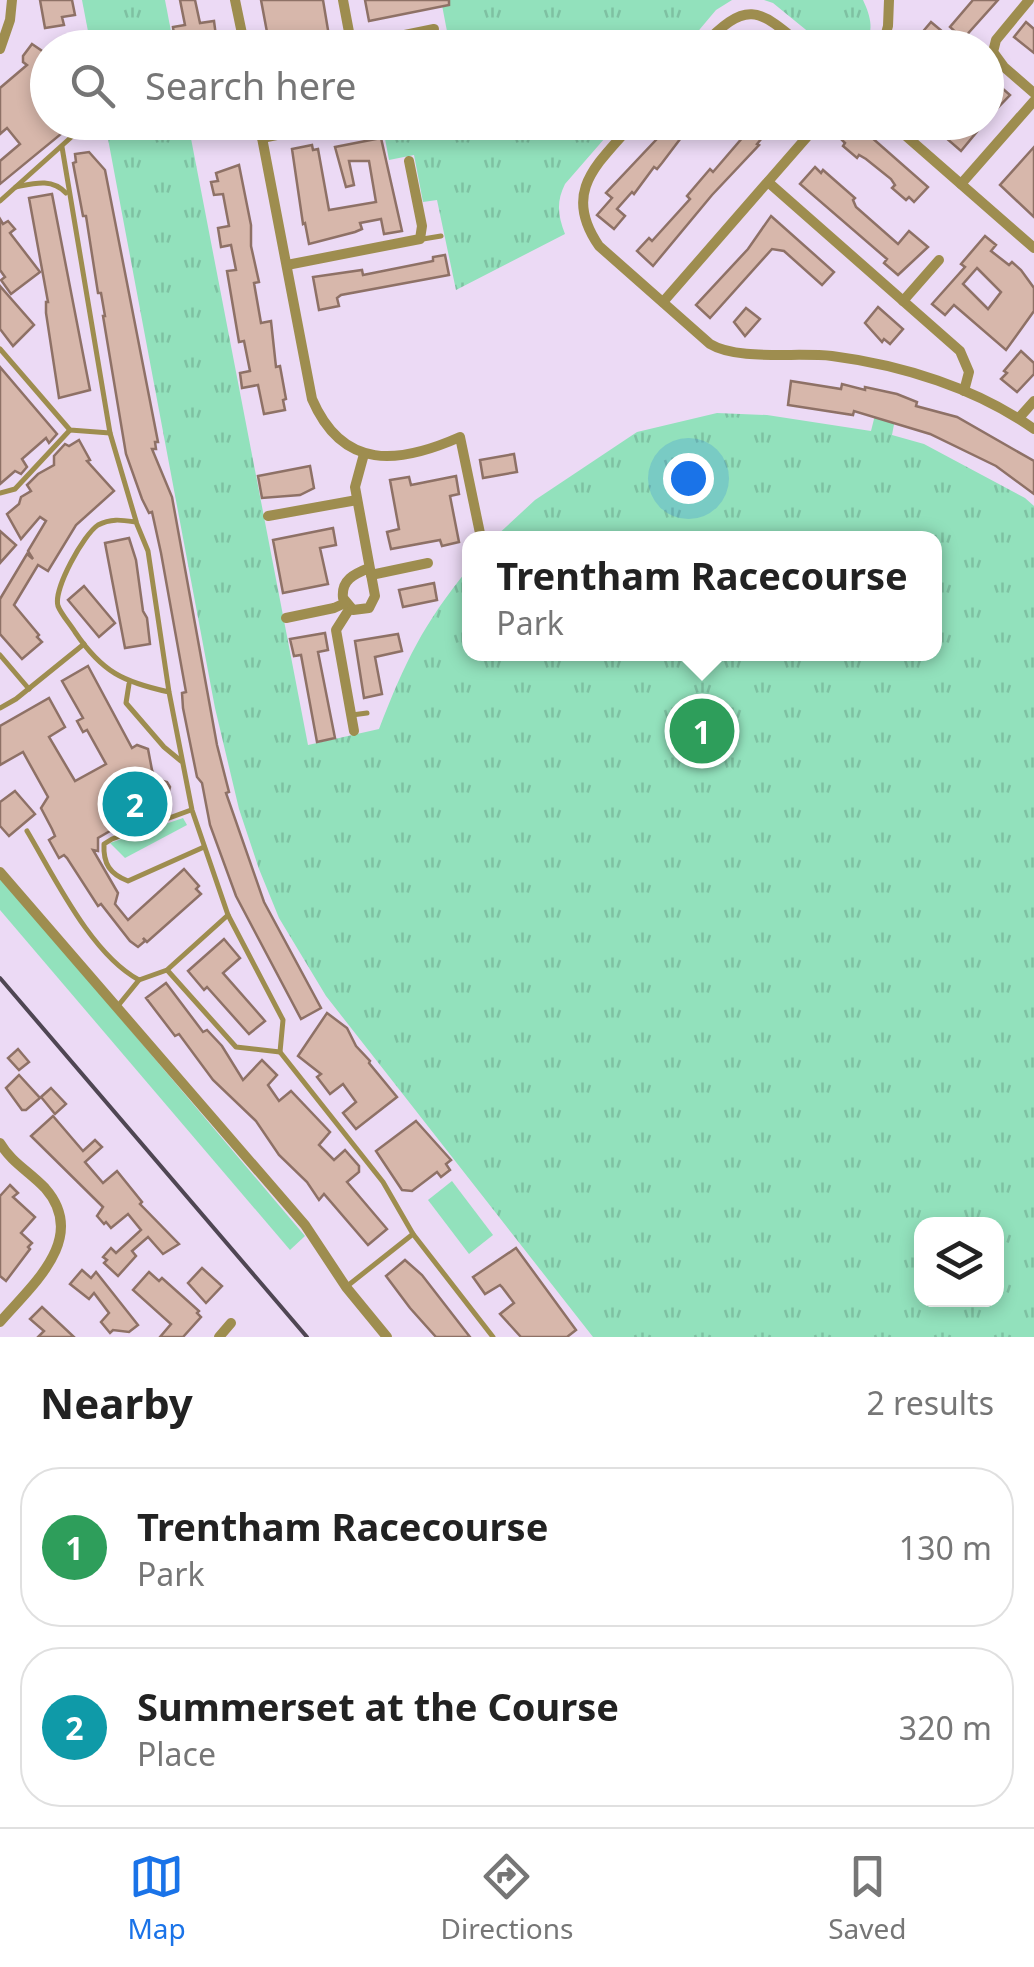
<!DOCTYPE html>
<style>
body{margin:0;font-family:"Noto Sans",sans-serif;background:#f2f2f2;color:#222}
.controls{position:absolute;right:30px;bottom:30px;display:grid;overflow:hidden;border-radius:20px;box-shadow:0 5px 15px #0003}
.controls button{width:90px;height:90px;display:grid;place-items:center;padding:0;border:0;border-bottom:2px solid #e0e0e0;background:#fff;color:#222;font:50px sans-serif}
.you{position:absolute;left:688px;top:478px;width:35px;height:35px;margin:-25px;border:8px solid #fff;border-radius:50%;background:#1a73e8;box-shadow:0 0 0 15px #1a73e833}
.badge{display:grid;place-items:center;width:65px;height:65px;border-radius:50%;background:#1a73e8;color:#fff;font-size:32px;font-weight:700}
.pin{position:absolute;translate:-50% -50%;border:5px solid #fff;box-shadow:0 2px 10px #0006}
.popup{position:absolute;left:462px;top:531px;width:480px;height:130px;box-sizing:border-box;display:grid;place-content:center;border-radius:20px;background:#fff;filter:drop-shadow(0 2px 8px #0005);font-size:32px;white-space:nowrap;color:#767676}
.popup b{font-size:38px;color:#222}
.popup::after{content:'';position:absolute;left:50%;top:100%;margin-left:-20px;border:20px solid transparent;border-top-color:#fff}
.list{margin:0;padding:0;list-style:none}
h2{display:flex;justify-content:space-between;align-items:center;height:130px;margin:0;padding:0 40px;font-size:42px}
h2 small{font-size:32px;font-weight:400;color:#767676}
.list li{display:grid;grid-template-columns:65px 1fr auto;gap:30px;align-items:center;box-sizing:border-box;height:160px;margin:0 20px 20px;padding:0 20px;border:2px solid #e0e0e0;border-radius:40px}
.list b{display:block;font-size:38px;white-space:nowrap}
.list p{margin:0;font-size:32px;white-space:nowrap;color:#767676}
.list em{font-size:32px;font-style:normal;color:#767676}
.icon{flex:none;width:55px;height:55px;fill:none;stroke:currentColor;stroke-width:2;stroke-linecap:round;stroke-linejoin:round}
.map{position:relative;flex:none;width:1034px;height:1337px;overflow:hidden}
.search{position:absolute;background:#fff;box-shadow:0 5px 15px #0003;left:30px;right:30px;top:30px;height:110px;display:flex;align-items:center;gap:25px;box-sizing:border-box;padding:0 35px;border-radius:55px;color:#767676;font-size:38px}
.sheet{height:490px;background:#fff}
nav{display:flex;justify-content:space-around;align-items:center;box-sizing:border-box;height:140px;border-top:2px solid #e0e0e0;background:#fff;font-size:28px;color:#767676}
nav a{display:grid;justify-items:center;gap:5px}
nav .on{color:#1a73e8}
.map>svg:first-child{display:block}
.grass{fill:#92e1bc}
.park{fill:url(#park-tufts);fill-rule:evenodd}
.building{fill:#d7b7ab;stroke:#8e7166;stroke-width:2.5;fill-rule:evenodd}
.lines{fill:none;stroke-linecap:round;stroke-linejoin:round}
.service{stroke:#9e8d4f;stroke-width:5}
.minor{stroke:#9e8d4f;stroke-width:10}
.rail{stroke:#4f4653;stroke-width:4}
</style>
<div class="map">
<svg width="1034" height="1337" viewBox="0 0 1034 1337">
<defs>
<pattern id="park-tufts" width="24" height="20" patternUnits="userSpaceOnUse" patternTransform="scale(2.5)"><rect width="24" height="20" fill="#92e1bc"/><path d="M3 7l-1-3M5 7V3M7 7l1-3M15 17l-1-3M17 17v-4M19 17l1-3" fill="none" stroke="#7ec1a2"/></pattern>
</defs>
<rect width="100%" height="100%" fill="#ecdaf5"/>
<g class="grass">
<polygon points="183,818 187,825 125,858 110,843"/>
<polygon points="0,876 305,1236 290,1250 0,910"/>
<polygon points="452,1181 493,1235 469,1254 428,1200"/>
</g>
<g class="park">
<polygon points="82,0 165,0 174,47 91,47"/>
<polygon points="441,0 732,0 716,10 684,48 450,47"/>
<path d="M 764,0 L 863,0 C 871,17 875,32 863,47 L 827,47 L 773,3 Z"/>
<path d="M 105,123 L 188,123 L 308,745 L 379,729 C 405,662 423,624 469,568 L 470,654 L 934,654 L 934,538 L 494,538 L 535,500 L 637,432 L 717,413 L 767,415 L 871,431 L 875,415 L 895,419 L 892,435 L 924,444 L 1025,498 L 1034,506 L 1034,1337 L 593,1337 L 326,996 L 279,918 L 259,869 L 239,809 L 215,708 ZM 922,1224 L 996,1224 L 996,1300 L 922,1300 Z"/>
<path d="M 382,123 L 382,122 L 618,123 L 565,184 C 556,202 558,216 565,234 L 456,290 L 437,200 L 423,202 L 414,155 L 389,160 Z"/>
</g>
<g class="building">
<polygon points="40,0 72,0 75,15 62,17 64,25 45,28"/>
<polygon points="180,0 195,0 200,23 214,21 216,36 204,37 205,48 182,48 181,41 175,42 173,27 185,25"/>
<polygon points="261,0 323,0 331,48 270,48"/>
<polygon points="365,0 449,0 449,5 369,21"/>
<polygon points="973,0 998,0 963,39 950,27"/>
<polygon points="931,22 950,38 942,48 909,48"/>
<polygon points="1026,22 1034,29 1034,53 1014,37"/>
<polygon points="745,32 763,48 731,48"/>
<polygon points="32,44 48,55 48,122 70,122 61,134 0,184 0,161 20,144 7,128 0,134 0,88 27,65 23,62 23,56"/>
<polygon points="986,74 1010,95 986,120"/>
<polygon points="87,122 122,122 122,129 89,134"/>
<polygon points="673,122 693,122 662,163 657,169 654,167 634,194 632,192 617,209 625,216 614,229 597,215 612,198 606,193"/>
<polygon points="740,122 775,122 757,144 759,145 712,195 653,266 637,251 649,238 652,241 690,199 687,196 710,169 713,172 749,130"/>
<polygon points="854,122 928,187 914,202 909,197 906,200 892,188 895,185 891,179 866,159 859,155 857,158 843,146 845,143 840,138"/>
<polygon points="960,122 985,122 961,151 946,138"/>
<polygon points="381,138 402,231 384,234 381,219 360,223 362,229 355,232 309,244 305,223 303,224 292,149 312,145 313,150 318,149 329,210 376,202 369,161 349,161 354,185 346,187 335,147"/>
<polygon points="1034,147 1034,217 1000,185"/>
<polygon points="89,152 105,170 158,442 155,442 156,449 152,449 172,497 217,745 229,792 226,793 264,902 321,1008 301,1019 236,896 210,825 202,783 197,777 183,708 182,693 186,692 161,553 152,512 149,513 142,499 126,454 103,316 105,316 101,293 98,293 86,216 83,216 73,163 76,162 75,154"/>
<polygon points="239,165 251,225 251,246 259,282 254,283 261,323 271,321 276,367 280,366 286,399 283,400 285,410 264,414 258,385 242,388 240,373 250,371 244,341 239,342 227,271 236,270 231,245 221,247 218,228 229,226 223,194 214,195 211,182 218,181 216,173"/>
<polygon points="815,167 821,173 823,170 855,198 853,200 856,207 898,244 909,231 928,247 898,275 884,263 887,259 800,184"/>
<polygon points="52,194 90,390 59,398 46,313 46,302 48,302 29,198"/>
<polygon points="771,216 834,272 822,285 784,251 772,249 710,318 696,305 748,249"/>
<polygon points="0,219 3,224 8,221 15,229 10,233 40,272 11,294 1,280 5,277 0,270"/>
<path d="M 985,236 L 996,245 L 991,251 L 1009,265 L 1012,262 L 1021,270 L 1034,288 L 1034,311 L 1006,350 L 954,305 L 945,315 L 932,304 L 965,267 L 961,264 ZM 977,268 L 1001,292 L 988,309 L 963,284 Z"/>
<polygon points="445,255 449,275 341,295 337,298 339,306 319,310 313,277 362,270 363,275 433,261 433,257"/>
<polygon points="0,286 34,325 13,346 0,329"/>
<polygon points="878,307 903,329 890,344 884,339 882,342 865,323"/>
<polygon points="746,308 760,319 745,336 734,322"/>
<polygon points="1021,351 1034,363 1034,374 1017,392 1001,379 1007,373 1004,371"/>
<polygon points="0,367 57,434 49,443 46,438 22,459 27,467 21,474 15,471 0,484"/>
<polygon points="791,381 841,389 842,384 865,390 865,387 897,394 917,402 916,406 957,417 1034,461 1034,494 996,466 930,434 854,411 853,415 788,405"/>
<polygon points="79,440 90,460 87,461 114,491 76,525 48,571 38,565 14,605 39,635 37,637 42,642 22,659 0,634 0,599 27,554 33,559 28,551 46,521 40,517 21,539 7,514 19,504 21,497 31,491 27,485 38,474 54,465 54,456 65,444 69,446"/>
<polygon points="514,454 517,472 483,478 480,460"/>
<polygon points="310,466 314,488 300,495 262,498 258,476"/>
<polygon points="456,476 459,494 450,496 459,542 442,546 440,540 391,549 387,532 399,529 390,480 409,477 411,485"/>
<polygon points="333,528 336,545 320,548 328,584 283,593 273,540"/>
<polygon points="0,531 16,545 0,563"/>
<polygon points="129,538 136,560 143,611 147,618 150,644 125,648 105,543"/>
<polygon points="434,583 437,600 403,607 399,590"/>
<polygon points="84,586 115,623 99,637 68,600"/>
<polygon points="325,633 328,650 318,652 335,738 317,742 301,655 294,656 290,639"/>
<polygon points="398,634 402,651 375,657 382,694 364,698 355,641"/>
<polygon points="88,666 132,748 137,745 148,749 152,770 156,779 167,782 170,787 167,798 98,838 98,851 93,850 118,893 115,904 128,920 184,869 199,886 196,889 201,894 147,942 143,938 145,941 138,947 130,941 101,904 98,906 67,858 64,855 59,858 49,840 55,836 52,829 41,808 48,797 23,752 0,765 0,726 49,698 65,727 49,737 75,781 106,764 87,730 83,732 77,721 83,718 62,681"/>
<polygon points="15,791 35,814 9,836 0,826 0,802"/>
<polygon points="224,939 240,958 223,973 265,1021 249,1034 207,987 204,990 188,971"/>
<polygon points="166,983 203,1032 207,1030 222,1046 243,1080 262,1060 277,1075 268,1085 279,1101 291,1091 330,1132 319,1145 334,1160 345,1150 359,1166 359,1172 347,1182 387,1229 368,1245 324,1194 319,1200 307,1182 279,1155 256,1121 213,1080 179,1034 175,1036 146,998"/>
<polygon points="327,1013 347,1028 356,1046 370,1061 369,1063 397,1097 356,1129 343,1113 356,1102 343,1084 330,1094 317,1077 321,1074 298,1056"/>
<polygon points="18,1049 29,1062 19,1070 8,1058"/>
<polygon points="19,1075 40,1098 26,1110 22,1110 6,1088"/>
<polygon points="51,1088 66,1104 55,1114 41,1097"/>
<polygon points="53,1116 83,1151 95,1140 102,1147 85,1162 103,1183 117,1171 142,1202 140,1204 179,1244 163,1254 148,1237 132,1251 136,1256 118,1276 104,1263 107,1260 103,1257 111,1248 116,1253 141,1230 128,1214 111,1228 106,1222 104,1224 97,1216 103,1207 31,1136"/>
<polygon points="416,1121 451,1160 446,1164 450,1170 441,1177 437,1172 412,1191 402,1190 376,1151"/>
<polygon points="10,1185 18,1193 13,1197 35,1217 21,1233 32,1243 28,1247 30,1249 6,1281 0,1276 0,1196"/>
<polygon points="516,1248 576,1330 567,1337 521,1337 500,1314 514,1303 502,1287 500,1285 485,1294 473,1277"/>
<polygon points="405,1260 422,1275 470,1337 436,1337 410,1308 386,1276"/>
<polygon points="202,1268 222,1286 206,1303 188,1283"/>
<polygon points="82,1270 91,1278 96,1272 138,1325 129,1332 113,1330 110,1333 101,1322 109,1313 94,1293 89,1299 70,1284"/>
<polygon points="149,1272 159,1281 162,1278 199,1311 197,1313 201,1317 183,1337 160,1337 171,1324 133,1290"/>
<polygon points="42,1307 74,1337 38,1337 44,1331 30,1319"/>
</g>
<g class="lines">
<g class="service">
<polyline points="62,147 110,433 136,521"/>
<path d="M 16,187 C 35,183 52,178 66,193"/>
<polyline points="0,201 77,132"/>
<polyline points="423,239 441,236"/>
<polyline points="0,349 70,430 110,433"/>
<polyline points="0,493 15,489 70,430"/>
<polyline points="0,655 29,689"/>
<polyline points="129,684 126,703 164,747 181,761"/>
<path d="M 169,692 C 123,682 102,672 75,632 C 70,624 61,614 58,606 C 53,589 84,534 98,525 C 111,518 122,520 136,522 L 148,551 L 169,692 L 192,810 L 228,915 L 283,1020 L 280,1052 L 383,1182 L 413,1234 L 346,1287"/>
<polyline points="0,708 16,699 84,644"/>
<polyline points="352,715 367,713"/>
<path d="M 191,810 L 112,839 L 104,844 C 103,864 110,874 128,881 L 204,847"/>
<path d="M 27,831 C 55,878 91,954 139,980 L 167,970 L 228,915"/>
<polyline points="168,971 236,1047 280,1052"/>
<polyline points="117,1007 139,980"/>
<polyline points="413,1234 493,1337"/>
</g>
<g class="minor">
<polyline points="235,0 245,48"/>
<polyline points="343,0 352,48"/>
<polyline points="1029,0 996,40 993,52 1004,67 1034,93"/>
<polyline points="351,46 434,29"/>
<path d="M 700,48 C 747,0 756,6 805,48"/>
<polyline points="882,48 888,26 889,0"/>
<polyline points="0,49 10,20 12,0"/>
<path d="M 259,122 L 312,399 C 343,471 399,464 460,437 L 481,538"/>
<path d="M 634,122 C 598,164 561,191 599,246 L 710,344 C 738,361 797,352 832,356 C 902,365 976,388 1034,429"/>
<polyline points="890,122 1034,248"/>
<polyline points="262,138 340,122"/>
<polyline points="768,182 960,351 969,372 964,391"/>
<polyline points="961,184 1034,101"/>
<polyline points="287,265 420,239 422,226 409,161"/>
<polyline points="903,301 939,260"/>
<polyline points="663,302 820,122"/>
<polyline points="1019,418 1034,401"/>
<path d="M 364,454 L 355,487 L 375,596 L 369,608 L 353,610 L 343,598 C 341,580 354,574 369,568"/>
<polyline points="268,516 357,500"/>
<polyline points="371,575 428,563"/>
<polyline points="350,608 336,630 354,731"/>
<polyline points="286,618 334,608 345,603"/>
<polyline points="0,872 305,1225 346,1287 387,1337"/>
<path d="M 0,1143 C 11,1162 30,1172 45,1188 C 89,1238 32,1285 0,1322"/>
<polyline points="219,1337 231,1323"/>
</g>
<polyline class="rail" points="0,978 307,1337"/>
</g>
</svg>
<div class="controls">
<button><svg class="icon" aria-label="layers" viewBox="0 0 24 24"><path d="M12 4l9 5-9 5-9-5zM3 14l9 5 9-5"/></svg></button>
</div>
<div class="you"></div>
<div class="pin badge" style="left:702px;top:731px;background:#2e9e5b">1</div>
<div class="popup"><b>Trentham Racecourse</b>Park</div>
<div class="pin badge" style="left:135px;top:804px;background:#0f9aa8">2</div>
<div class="search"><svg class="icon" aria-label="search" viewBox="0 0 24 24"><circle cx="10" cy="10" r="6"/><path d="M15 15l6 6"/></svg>Search here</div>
</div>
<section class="sheet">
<h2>Nearby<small>2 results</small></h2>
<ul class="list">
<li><span class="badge" style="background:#2e9e5b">1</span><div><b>Trentham Racecourse</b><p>Park</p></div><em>130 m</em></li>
<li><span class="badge" style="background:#0f9aa8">2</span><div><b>Summerset at the Course</b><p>Place</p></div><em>320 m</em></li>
</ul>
</section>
<nav>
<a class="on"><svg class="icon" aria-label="map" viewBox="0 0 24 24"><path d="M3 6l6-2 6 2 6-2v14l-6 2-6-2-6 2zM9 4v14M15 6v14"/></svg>Map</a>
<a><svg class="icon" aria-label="directions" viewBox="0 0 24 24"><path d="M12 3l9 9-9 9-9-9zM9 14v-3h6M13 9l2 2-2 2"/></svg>Directions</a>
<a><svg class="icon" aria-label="saved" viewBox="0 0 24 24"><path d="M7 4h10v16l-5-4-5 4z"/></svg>Saved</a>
</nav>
